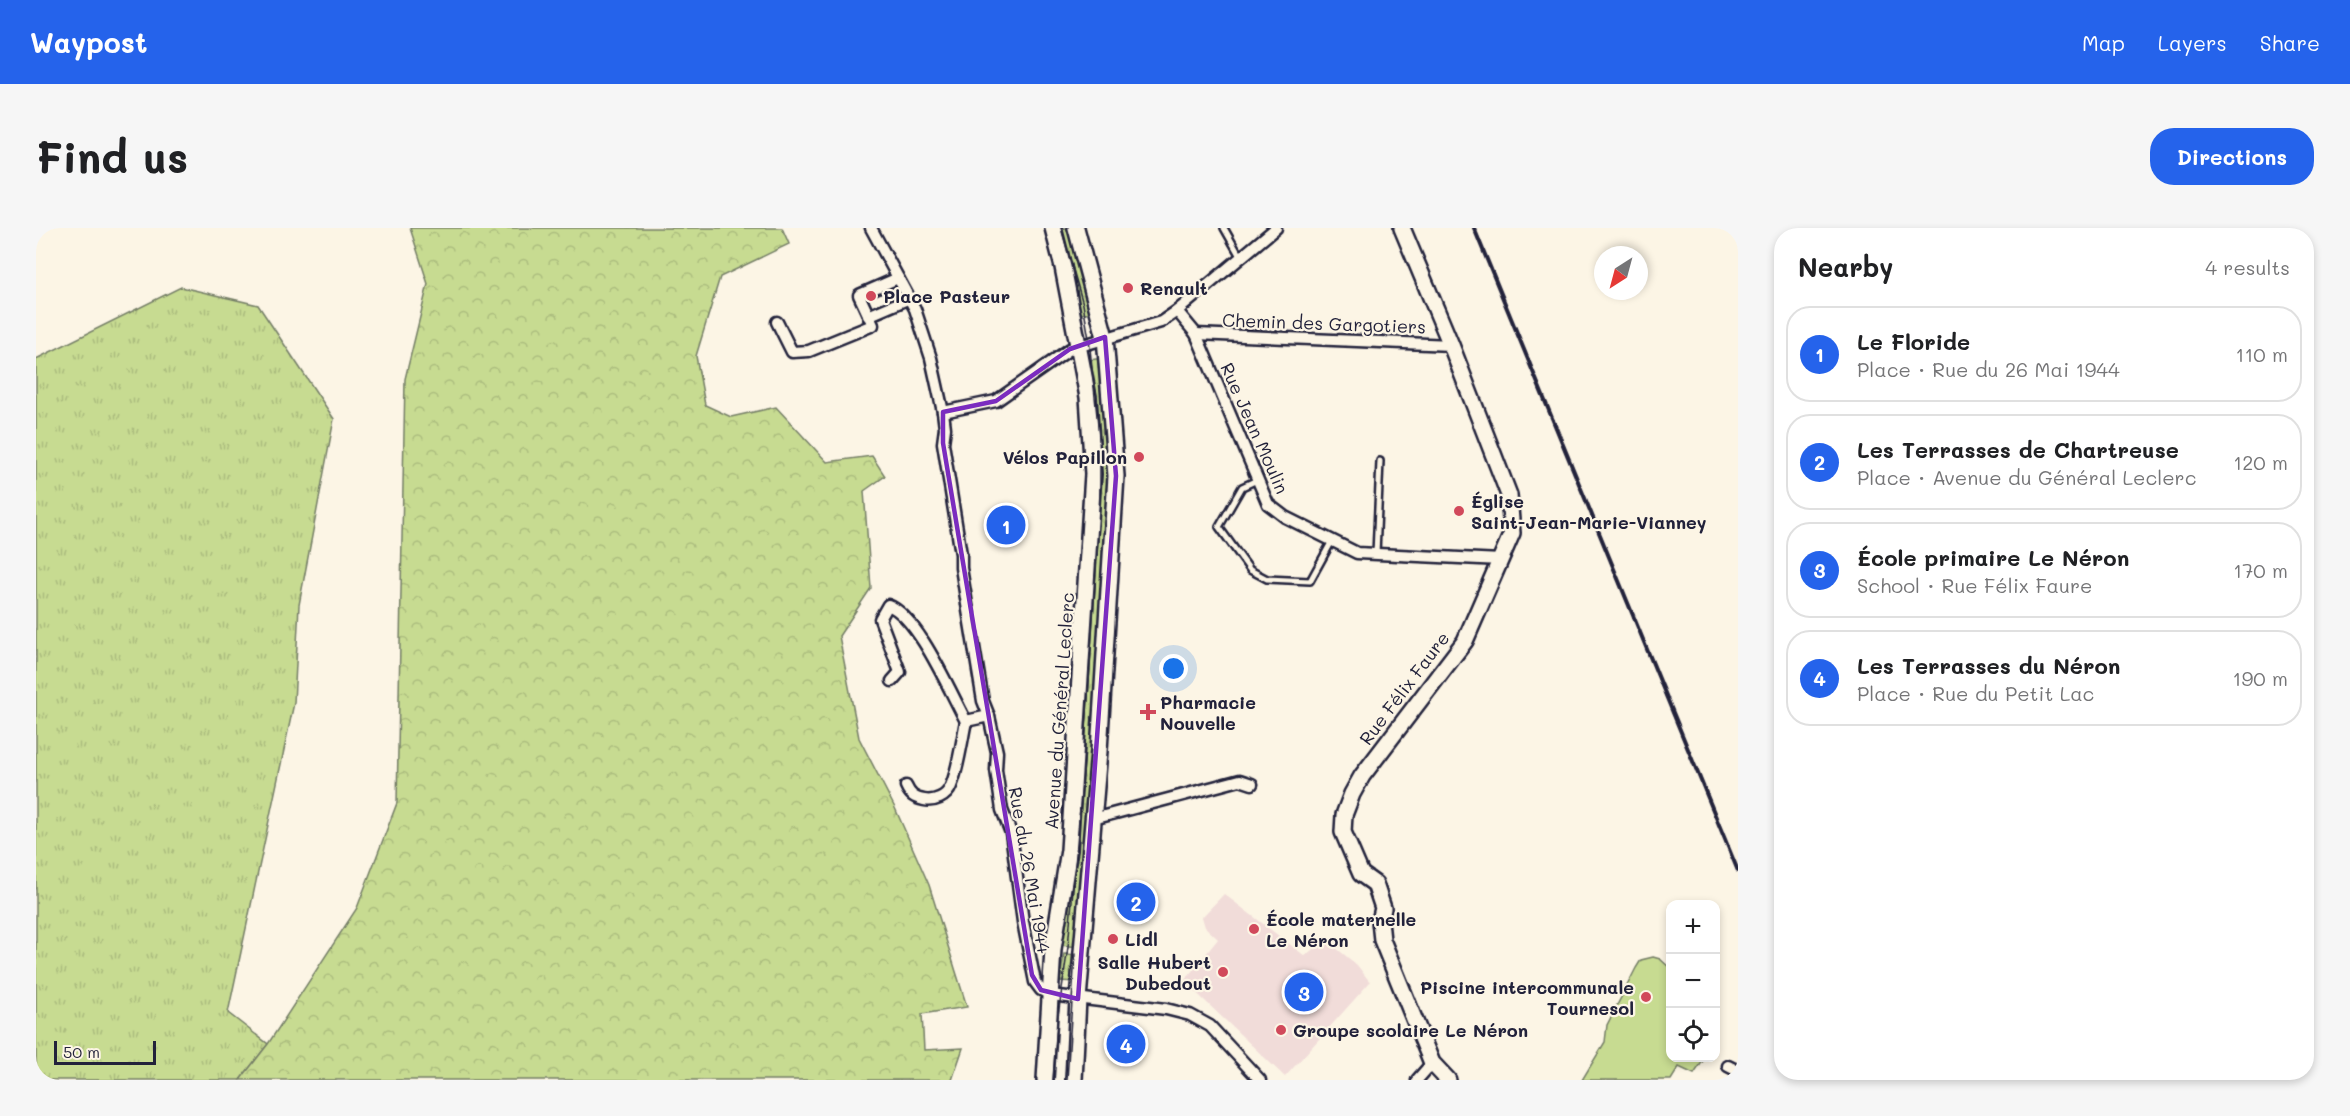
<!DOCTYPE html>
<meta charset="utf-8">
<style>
body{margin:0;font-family:Mali,sans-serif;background:#f6f6f6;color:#202124}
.controls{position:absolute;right:18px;bottom:18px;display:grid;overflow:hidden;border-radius:12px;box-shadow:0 3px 9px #0003}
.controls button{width:54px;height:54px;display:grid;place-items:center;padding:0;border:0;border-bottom:2px solid #e0e0e0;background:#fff;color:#202124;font:30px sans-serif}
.compass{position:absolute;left:1558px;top:18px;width:54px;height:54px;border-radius:50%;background:#fff;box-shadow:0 3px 9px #0003;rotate:216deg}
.scale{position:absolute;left:18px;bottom:15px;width:102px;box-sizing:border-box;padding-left:6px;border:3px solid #22223b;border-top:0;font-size:16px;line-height:21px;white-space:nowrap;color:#22223b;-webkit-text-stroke:4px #fcf5e5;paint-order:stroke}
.you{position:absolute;left:1138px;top:441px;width:21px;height:21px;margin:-15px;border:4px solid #fff;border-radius:50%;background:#1a73e8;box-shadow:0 0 0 9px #1a73e833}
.badge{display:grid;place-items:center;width:39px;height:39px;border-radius:50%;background:#2563eb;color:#fff;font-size:20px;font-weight:700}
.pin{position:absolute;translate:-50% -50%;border:3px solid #fff;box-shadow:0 2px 6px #0006}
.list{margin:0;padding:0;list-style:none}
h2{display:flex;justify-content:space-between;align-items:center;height:78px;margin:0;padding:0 24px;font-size:26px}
h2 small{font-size:20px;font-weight:400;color:#757577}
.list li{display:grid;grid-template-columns:39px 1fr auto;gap:18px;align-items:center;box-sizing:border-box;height:96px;margin:0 12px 12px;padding:0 12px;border:2px solid #e0e0e0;border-radius:24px}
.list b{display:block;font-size:22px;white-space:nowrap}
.list p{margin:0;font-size:20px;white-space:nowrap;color:#757577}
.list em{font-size:20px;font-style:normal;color:#757577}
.icon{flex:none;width:33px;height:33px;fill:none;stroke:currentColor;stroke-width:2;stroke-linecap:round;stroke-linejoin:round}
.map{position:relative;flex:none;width:1702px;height:852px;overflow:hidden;border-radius:24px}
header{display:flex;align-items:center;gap:36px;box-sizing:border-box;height:84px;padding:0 30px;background:#2563eb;color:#fff}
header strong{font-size:28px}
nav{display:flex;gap:33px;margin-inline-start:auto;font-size:21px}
.intro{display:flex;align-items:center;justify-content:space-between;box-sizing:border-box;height:144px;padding:0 36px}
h1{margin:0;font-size:42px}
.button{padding:15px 27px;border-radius:24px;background:#2563eb;color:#fff;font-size:21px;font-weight:700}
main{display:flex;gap:36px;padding:0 36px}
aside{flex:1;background:#fff;border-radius:24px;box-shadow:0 3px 9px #0003}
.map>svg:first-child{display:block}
.built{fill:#f1dcd9}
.grass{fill:url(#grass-tufts);stroke:#747e66;stroke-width:1.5}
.forest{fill:url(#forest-crowns);stroke:#747e66;stroke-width:1.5}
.park{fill:#c7db91;stroke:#747e66;stroke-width:1.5}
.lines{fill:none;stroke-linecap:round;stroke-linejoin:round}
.lane-casing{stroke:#22223b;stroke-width:10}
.street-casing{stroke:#22223b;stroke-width:15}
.secondary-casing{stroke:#22223b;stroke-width:20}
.lane{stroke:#fcf5e5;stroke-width:5}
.street{stroke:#fcf5e5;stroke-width:10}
.secondary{stroke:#fcf5e5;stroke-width:15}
.tram{stroke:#22223b;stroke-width:1.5}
.rail{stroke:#22223b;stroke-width:4}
.marked{fill:none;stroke:#7b2cbf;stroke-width:4.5;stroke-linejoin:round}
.poi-dot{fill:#d1495b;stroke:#fcf5e5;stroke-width:2}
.labels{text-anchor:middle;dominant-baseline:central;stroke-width:4.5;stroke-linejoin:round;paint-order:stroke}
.poi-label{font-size:18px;font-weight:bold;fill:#22223b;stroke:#fcf5e5;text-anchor:start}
.street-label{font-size:18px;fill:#22223b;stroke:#fcf5e5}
</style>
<header>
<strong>Waypost</strong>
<nav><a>Map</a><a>Layers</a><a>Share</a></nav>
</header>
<div class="intro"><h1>Find us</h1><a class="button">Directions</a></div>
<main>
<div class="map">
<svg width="1702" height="852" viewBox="0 0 1702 852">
<defs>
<pattern id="grass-tufts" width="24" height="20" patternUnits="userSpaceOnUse" patternTransform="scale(1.5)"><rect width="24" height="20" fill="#c7db91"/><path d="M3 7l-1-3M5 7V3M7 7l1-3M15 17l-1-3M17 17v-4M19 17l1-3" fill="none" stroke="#abbc7e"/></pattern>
<pattern id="forest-crowns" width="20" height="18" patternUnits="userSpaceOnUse" patternTransform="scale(1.5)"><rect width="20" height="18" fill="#c7db91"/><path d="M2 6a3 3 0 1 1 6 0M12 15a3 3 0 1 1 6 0" fill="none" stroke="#abbc7e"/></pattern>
</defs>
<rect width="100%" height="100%" fill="#fcf5e5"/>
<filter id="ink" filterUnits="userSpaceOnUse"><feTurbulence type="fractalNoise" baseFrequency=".0167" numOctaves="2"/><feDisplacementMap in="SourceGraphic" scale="12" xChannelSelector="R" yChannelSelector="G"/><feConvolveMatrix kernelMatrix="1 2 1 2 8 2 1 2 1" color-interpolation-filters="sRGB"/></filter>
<g filter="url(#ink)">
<polygon class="built" points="1188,666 1269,728 1289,711 1321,737 1334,754 1249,849 1148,753 1182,711 1169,699 1166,689"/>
<g class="grass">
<polygon points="1020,0 1036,0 1058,83 1041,87"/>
<polygon points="145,59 222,77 298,191 263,377 258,475 192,785 232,816 204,852 0,852 0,131"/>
<polygon points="1068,130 1076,248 1043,719 1025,717 1034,659 1054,143 1053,132"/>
<polygon points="1028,726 1043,727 1041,754 1024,753"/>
</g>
<polygon class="forest" points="374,0 746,0 753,16 684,49 660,128 669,177 695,189 740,179 791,234 836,228 849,248 828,263 835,360 803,408 823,510 859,580 893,657 931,779 886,786 888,822 927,820 916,852 204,852 232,816 321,680 361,575 369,151 392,56"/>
<polygon class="park" points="1617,729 1624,731 1634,740 1634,830 1669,830 1658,846 1643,839 1635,852 1546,852 1569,814 1571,797 1600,740 1605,732"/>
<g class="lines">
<defs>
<g id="lane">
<polyline points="1188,0 1205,30"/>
<polyline points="1221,252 1206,259 1183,299 1214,342 1231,351 1274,353 1296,313"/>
<polyline points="1340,326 1344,233"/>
</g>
<g id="street">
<polyline points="835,0 879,81 895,130 907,184 909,200 907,215 925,326 925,340 947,473 953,488 961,524 960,542 966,582 975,605 987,694 999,754 1005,762 1015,767 1130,781 1154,787 1174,798 1224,852"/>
<polyline points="1141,83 1160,106 1232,276 1249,289 1321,325 1465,332"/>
<polyline points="832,88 874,70"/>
<polyline points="741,94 756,124 773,123 837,97 823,67 862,50"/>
<polyline points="1160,106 1415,117"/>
<polyline points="907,184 960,173 1034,121 1125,94 1141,83 1240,0"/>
<path d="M 856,453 L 864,444 L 844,391 L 852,377 C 882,388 914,464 930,493"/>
<path d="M 870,558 C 874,567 878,570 888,572 C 898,574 911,569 915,558 C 922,542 926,512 930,493 L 953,488"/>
<polyline points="1057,591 1204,552 1216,556"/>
<polyline points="1692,838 1702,843"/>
<polyline points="1381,852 1396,835"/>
</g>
<g id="secondary">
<polyline points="1366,0 1415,117 1473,267 1476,305 1429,413 1326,548 1316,566 1308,587 1307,604 1325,646 1339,656 1347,680 1344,693 1346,712 1396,835 1412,852"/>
<polyline points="1009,852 1017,721 1033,622 1057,246 1052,169 1027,39 1017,0"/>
<polyline points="1038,852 1042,771 1063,523 1080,248 1069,109 1040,0"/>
</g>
</defs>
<use href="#lane" class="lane-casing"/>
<use href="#street" class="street-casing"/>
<use href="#secondary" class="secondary-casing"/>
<use href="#lane" class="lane"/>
<use href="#street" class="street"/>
<use href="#secondary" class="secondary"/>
<g class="tram">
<polyline points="1017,852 1021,795 1032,719 1048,534 1064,276 1064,217 1053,111 1047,76 1025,0"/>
<polyline points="1031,852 1039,726"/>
</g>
<polyline class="rail" points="1438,0 1702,643"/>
</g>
</g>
<path class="marked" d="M 1069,109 L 1080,248 L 1042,771 L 1005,762 L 996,747 L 907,215 L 907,184 L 960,173 L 1034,121 Z"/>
<g class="poi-dot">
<circle cx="1092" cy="60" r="6"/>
<circle cx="835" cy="68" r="6"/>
<circle cx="1103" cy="229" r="6"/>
<circle cx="1423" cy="283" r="6"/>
<path d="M1109 475h6v6h6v6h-6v6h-6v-6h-6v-6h6z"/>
<circle cx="1218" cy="701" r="6"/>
<circle cx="1077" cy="711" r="6"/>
<circle cx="1187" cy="744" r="6"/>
<circle cx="1610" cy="769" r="6"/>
<circle cx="1245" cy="802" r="6"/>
</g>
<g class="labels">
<g class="poi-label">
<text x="1104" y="60">Renault</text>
<text x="847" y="68">Place Pasteur</text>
<text x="1091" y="229" text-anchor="end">Vélos Papillon</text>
<text x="1435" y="273">Église<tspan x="1435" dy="21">Saint-Jean-Marie-Vianney</tspan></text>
<text x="1124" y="474">Pharmacie<tspan x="1124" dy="21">Nouvelle</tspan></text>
<text x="1230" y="691">École maternelle<tspan x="1230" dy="21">Le Néron</tspan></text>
<text x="1089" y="711">Lidl</text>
<text x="1175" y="734" text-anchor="end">Salle Hubert<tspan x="1175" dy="21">Dubedout</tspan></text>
<text x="1598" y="759" text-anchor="end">Piscine intercommunale<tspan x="1598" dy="21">Tournesol</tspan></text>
<text x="1257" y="802">Groupe scolaire Le Néron</text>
</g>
<g class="street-label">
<text transform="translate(1288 95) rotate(2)">Chemin des Gargotiers</text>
<text transform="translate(1219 200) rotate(66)">Rue Jean Moulin</text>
<text transform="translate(1368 460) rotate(-53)">Rue Félix Faure</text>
<text transform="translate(1023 483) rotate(-86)">Avenue du Général Leclerc</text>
<text transform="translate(994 642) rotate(80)">Rue du 26 Mai 1944</text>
</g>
</g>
</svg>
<div class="controls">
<button>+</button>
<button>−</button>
<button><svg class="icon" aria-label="locate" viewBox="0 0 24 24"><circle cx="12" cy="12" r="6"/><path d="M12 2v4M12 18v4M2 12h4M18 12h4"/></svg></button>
</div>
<svg class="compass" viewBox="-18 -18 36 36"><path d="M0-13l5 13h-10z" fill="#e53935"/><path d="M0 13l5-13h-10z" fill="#757577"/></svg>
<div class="scale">50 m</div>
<div class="you"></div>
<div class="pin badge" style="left:970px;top:297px">1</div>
<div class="pin badge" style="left:1100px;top:674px">2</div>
<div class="pin badge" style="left:1268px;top:764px">3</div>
<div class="pin badge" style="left:1090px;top:816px">4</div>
</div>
<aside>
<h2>Nearby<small>4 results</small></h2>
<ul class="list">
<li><span class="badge">1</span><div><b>Le Floride</b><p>Place · Rue du 26 Mai 1944</p></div><em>110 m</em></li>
<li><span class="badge">2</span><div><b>Les Terrasses de Chartreuse</b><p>Place · Avenue du Général Leclerc</p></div><em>120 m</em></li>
<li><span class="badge">3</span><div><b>École primaire Le Néron</b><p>School · Rue Félix Faure</p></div><em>170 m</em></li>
<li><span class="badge">4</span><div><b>Les Terrasses du Néron</b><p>Place · Rue du Petit Lac</p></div><em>190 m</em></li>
</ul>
</aside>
</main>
